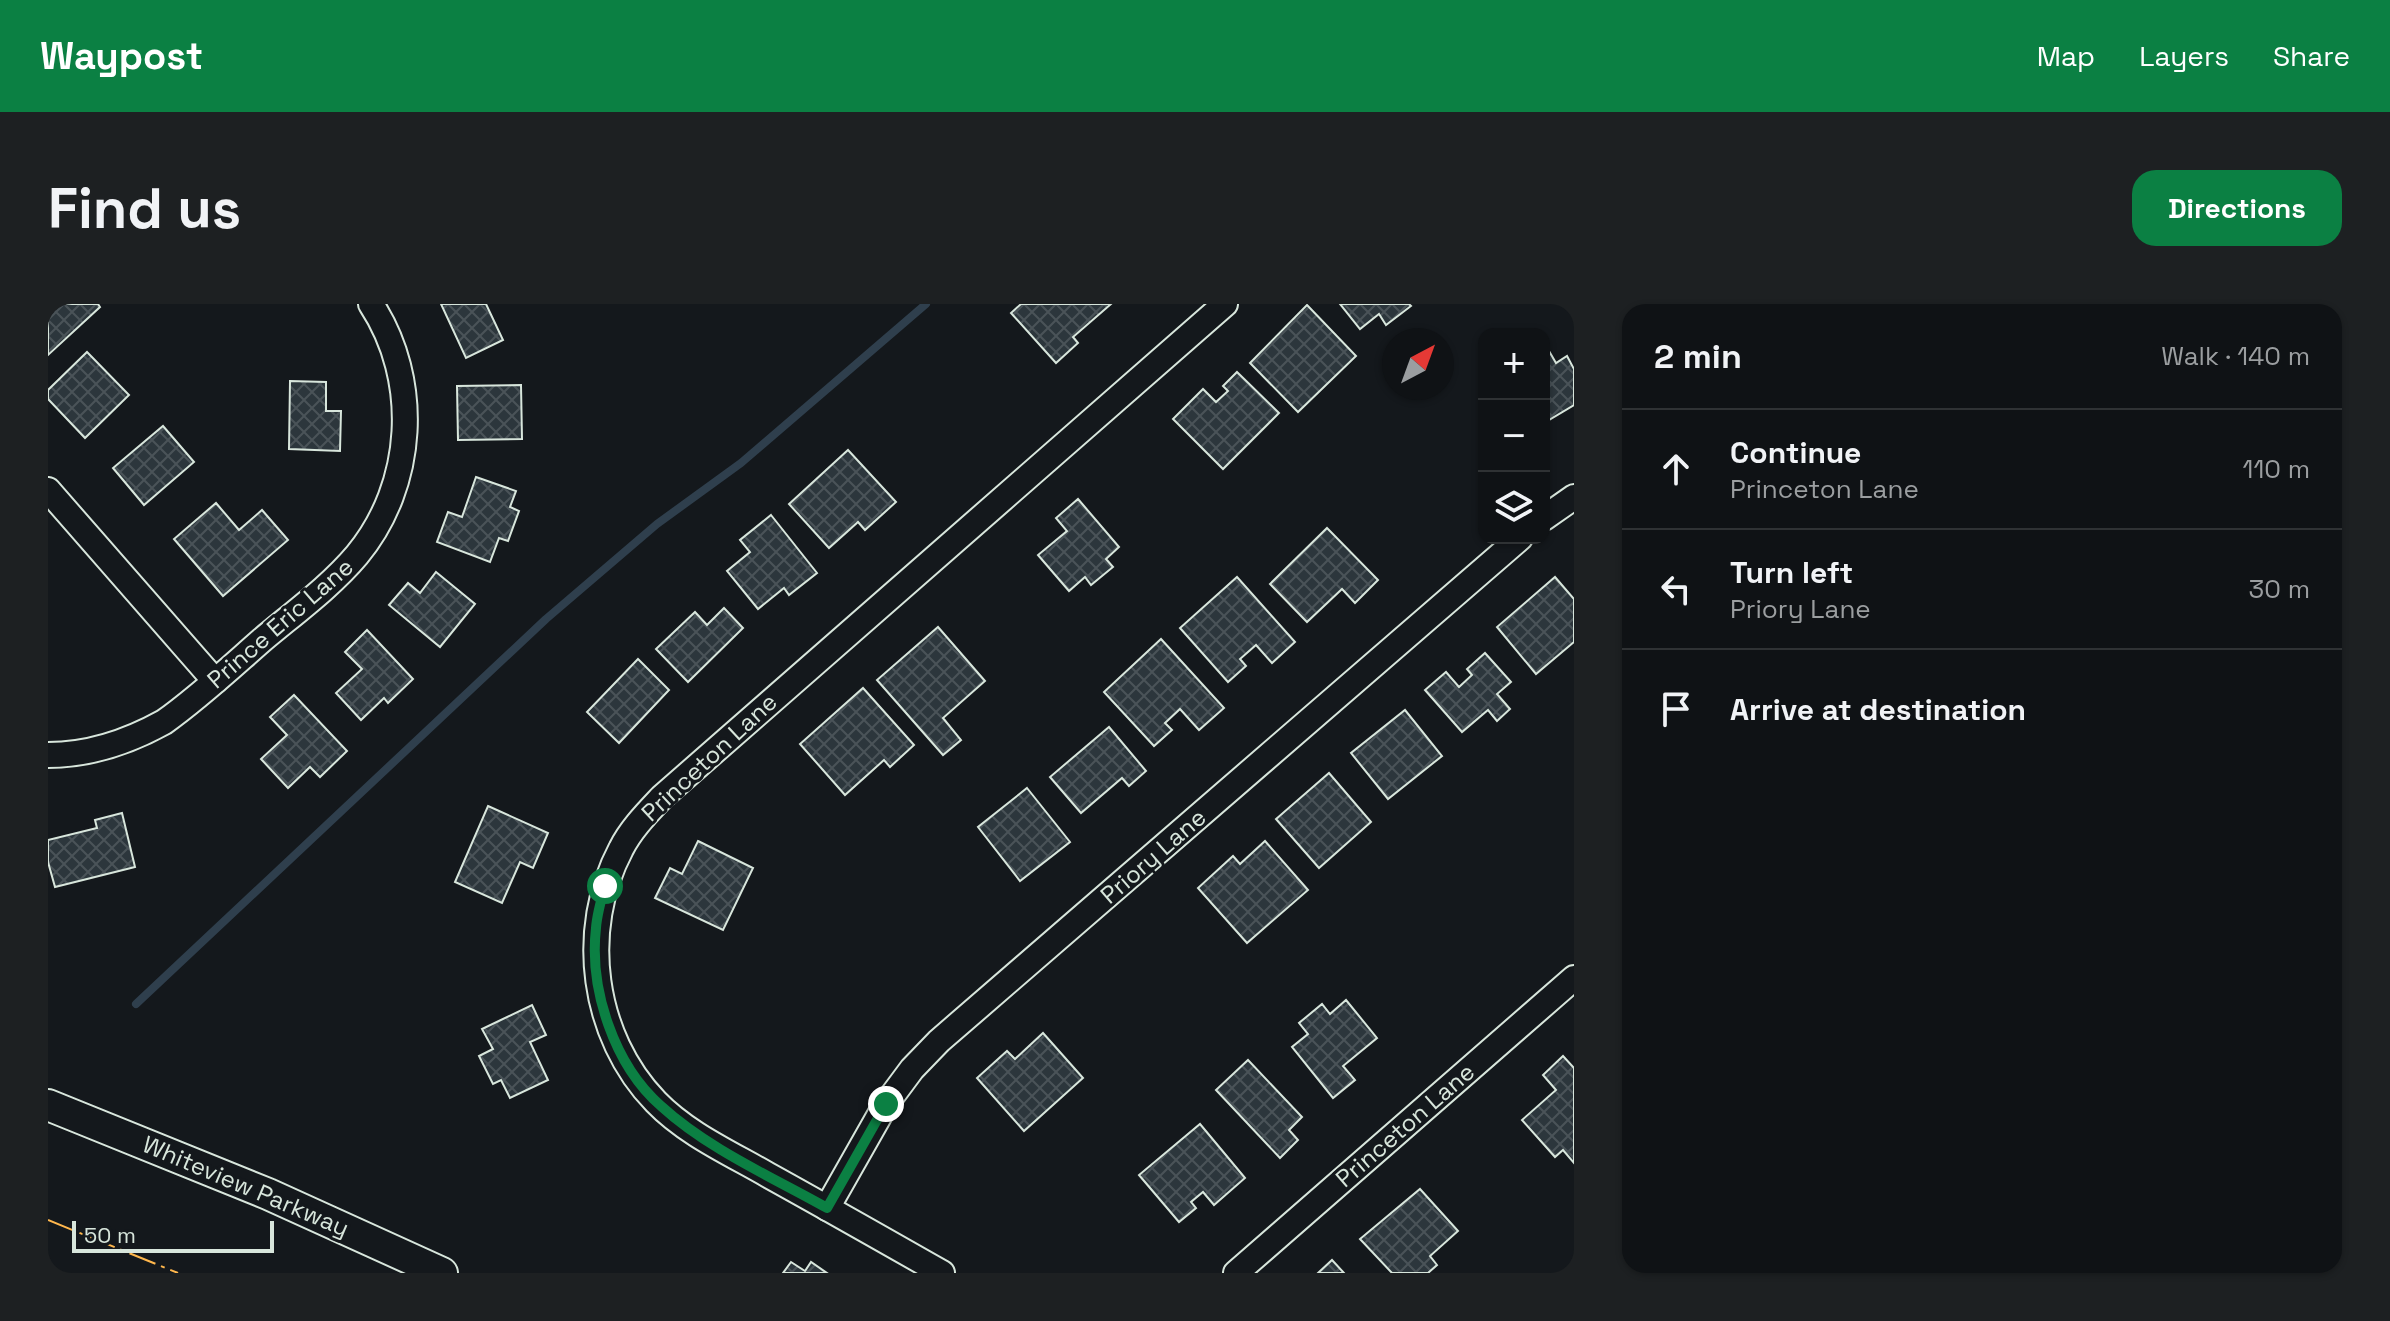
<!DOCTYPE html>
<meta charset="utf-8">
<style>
body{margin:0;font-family:"Space Grotesk",sans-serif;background:#1d2022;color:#f1f3f6}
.controls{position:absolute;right:24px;top:24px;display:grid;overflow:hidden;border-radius:16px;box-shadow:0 2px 6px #0004}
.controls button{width:72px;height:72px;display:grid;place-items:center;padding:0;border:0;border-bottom:2px solid #2f3234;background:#0f1215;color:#f1f3f6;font:40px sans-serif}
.compass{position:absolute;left:1334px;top:24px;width:72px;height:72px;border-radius:50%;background:#0f1215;box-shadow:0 2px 6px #0004;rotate:41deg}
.scale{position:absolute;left:24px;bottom:20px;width:202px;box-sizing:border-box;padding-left:8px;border:4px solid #d8e6dc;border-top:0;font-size:22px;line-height:28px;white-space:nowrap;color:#d8e6dc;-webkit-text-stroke:6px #14181c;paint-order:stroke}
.stop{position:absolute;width:24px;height:24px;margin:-18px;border:6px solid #0b8043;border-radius:50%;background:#fff}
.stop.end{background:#0b8043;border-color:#fff;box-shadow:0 2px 8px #0008}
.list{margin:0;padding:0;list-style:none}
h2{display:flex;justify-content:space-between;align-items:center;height:104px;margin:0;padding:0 32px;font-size:34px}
h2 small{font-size:26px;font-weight:400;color:#9b9ea0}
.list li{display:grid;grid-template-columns:52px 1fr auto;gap:24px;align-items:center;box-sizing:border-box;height:120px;padding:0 32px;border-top:2px solid #2f3234}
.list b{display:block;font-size:30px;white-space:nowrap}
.list p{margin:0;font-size:26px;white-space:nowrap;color:#9b9ea0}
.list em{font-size:26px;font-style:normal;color:#9b9ea0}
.icon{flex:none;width:44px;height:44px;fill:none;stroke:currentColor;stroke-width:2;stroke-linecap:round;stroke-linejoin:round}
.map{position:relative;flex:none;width:1526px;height:969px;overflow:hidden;border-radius:24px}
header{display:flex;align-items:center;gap:48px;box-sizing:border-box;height:112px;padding:0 40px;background:#0b8043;color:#fff}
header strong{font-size:38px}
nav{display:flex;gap:44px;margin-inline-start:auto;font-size:28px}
.intro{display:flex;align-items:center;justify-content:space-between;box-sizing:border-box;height:192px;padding:0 48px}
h1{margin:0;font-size:56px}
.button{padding:20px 36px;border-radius:24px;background:#0b8043;color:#fff;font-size:28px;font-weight:700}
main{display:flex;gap:48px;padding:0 48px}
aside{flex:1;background:#0f1215;border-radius:24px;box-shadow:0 2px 6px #0004}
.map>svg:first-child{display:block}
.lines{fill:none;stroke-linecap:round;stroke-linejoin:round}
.stream{stroke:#2f3f4d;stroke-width:8}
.building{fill:url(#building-cross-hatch);stroke:#d8e6dc;stroke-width:2}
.minor-casing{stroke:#d8e6dc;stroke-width:28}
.tertiary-casing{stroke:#d8e6dc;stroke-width:34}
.minor{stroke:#14181c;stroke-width:24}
.tertiary{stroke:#14181c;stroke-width:30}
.power{stroke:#ffb74d;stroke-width:2;stroke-dasharray:28 6 4 6;stroke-linecap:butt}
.route{stroke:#0b8043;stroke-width:10}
.labels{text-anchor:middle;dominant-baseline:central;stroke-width:6;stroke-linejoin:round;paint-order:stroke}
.street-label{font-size:24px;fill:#d8e6dc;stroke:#14181c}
</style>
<header>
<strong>Waypost</strong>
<nav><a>Map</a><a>Layers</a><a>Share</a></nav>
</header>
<div class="intro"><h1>Find us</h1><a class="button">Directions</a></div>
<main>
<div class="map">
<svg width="1526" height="969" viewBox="0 0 1526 969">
<defs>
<pattern id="building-cross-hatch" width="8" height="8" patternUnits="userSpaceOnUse" patternTransform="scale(2)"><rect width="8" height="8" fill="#2c363c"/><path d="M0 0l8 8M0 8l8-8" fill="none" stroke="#4a5358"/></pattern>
</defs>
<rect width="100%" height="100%" fill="#14181c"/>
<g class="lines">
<polyline class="stream" points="88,700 498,315 609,220 693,159 878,0"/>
</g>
<g class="building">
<polygon points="0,0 50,0 52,3 0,51"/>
<polygon points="393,0 438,0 455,36 418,54"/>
<polygon points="973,0 1063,0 1025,33 1030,39 1008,59 963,9"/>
<polygon points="1292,0 1361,0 1363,2 1338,21 1331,10 1312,25"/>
<polygon points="1259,1 1308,52 1250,108 1202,59"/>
<polygon points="1501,47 1508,59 1519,52 1526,65 1526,101 1496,119 1496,49"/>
<polygon points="39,48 81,91 37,134 0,95 0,86"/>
<polygon points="1189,68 1231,109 1175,165 1125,115 1155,85 1168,98 1180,87 1175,82"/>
<polygon points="242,77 278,78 278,107 293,107 292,147 241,145"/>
<polygon points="473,81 474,135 410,136 409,82"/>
<polygon points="115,122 146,158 96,201 65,164"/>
<polygon points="800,146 848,198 817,226 810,218 781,244 741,200"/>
<polygon points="428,173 468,187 462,203 471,207 460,237 451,234 442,258 389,238 400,208 414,213"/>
<polygon points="1030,195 1071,243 1058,255 1065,263 1043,281 1037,273 1021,287 990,251 1019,227 1008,214"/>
<polygon points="168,199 191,226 214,206 240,236 175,292 126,235"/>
<polygon points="723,211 769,269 741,291 736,284 710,305 679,267 702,248 692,236"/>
<polygon points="1279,224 1330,276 1307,299 1294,285 1259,318 1222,280"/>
<polygon points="388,268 427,300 392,343 341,301 360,279 372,289"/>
<polygon points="1189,273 1247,338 1224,359 1208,341 1192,355 1198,362 1180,378 1132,324"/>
<polygon points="1507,273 1526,295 1526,338 1488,370 1449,323"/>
<polygon points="676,304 695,324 640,378 608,345 647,308 659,321"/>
<polygon points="890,323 937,377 895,414 913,436 895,451 829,376"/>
<polygon points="319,326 365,375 340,399 336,394 313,416 288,389 314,365 297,348"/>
<polygon points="1113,335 1176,404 1151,426 1132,405 1117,419 1124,426 1106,442 1056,388"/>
<polygon points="1437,349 1463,378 1449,390 1462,405 1449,417 1440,406 1414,428 1377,386 1398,368 1411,383 1424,371 1419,365"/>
<polygon points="590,355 621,386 571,439 539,408"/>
<polygon points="815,384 866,441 842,463 836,456 797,491 752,440"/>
<polygon points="246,391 299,447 272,473 262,463 240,484 213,455 239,431 222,413"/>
<polygon points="1357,406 1394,452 1340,495 1303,449"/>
<polygon points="1061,423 1098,467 1081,482 1074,474 1033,509 1002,473"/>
<polygon points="1281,469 1323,518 1271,564 1228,515"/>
<polygon points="979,484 1022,538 972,577 930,523"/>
<polygon points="440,502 500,529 485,564 472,558 454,599 407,578"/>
<polygon points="74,509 87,563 7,583 0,558 0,536 49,524 47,516"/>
<polygon points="650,537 705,564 675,626 607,594 622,564 634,570"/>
<polygon points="1217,537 1260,586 1199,639 1150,584 1185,552 1192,560"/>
<polygon points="1298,696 1329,734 1295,762 1307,776 1285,794 1244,743 1260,730 1251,719 1274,700 1282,710"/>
<polygon points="484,701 498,731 482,738 500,776 462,794 453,776 445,780 431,752 445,745 434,725"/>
<polygon points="995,729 1035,774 976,827 929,774 959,747 967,755"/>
<polygon points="1515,752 1526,764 1526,859 1515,846 1507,853 1474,816 1508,786 1495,771"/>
<polygon points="1200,756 1254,813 1241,826 1250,836 1232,854 1168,786"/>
<polygon points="1152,820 1197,874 1166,901 1155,888 1143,898 1148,904 1131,918 1091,871"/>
<polygon points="1372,885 1410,927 1382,952 1389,961 1380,969 1344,969 1312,935"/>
<polygon points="1284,956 1296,969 1270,969"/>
<polygon points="743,958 757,967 763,958 779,969 735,969"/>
</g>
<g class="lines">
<defs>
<g id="minor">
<polyline points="0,186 167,377"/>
<polyline points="1496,214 1526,193"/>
<path d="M 0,451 C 41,451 80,438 116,418 C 150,394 182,364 214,336 C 246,309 282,283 309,251 C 367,181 373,76 323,0"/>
<polyline points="779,904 838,800 864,765 891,737 1472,234"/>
<path d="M 894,969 C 836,936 778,903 720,871 C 682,849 639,830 608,798 C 544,732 530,626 573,545 C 583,525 599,509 614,493 L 1177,0"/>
<polyline points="1188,969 1526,674"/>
</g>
<polyline id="tertiary" points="0,801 220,890 394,969"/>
</defs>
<use href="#minor" class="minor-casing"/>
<use href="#tertiary" class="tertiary-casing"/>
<use href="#minor" class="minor"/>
<use href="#tertiary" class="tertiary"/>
<polyline class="power" points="0,916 130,969"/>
</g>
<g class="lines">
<path class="route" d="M 557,582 C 553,596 549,610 548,624 C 541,685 566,761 613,802 C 660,845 724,873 779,904 L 838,800"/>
</g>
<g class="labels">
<g class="street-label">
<text transform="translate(232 319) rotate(-41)">Prince Eric Lane</text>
<text transform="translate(661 453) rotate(-43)">Princeton Lane</text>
<text transform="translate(1105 552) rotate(-41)">Priory Lane</text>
<text transform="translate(1357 821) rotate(-41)">Princeton Lane</text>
<text transform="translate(198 882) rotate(23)">Whiteview Parkway</text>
</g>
</g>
</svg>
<div class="controls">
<button>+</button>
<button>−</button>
<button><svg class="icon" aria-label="layers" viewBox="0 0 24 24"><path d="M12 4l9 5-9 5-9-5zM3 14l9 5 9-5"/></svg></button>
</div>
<svg class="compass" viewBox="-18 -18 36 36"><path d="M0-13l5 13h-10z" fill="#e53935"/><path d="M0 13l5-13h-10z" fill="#9b9ea0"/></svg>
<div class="scale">50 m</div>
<div class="stop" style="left:557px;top:582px"></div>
<div class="stop end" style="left:838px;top:800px"></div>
</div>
<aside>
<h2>2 min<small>Walk · 140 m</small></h2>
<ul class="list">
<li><svg class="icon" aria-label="ahead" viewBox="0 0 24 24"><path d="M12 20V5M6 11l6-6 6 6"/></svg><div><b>Continue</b><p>Princeton Lane</p></div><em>110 m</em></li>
<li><svg class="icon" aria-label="left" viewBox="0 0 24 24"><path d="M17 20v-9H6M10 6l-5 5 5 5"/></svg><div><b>Turn left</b><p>Priory Lane</p></div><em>30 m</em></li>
<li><svg class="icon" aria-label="arrive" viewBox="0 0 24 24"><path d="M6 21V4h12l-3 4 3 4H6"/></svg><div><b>Arrive at destination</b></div></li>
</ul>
</aside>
</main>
